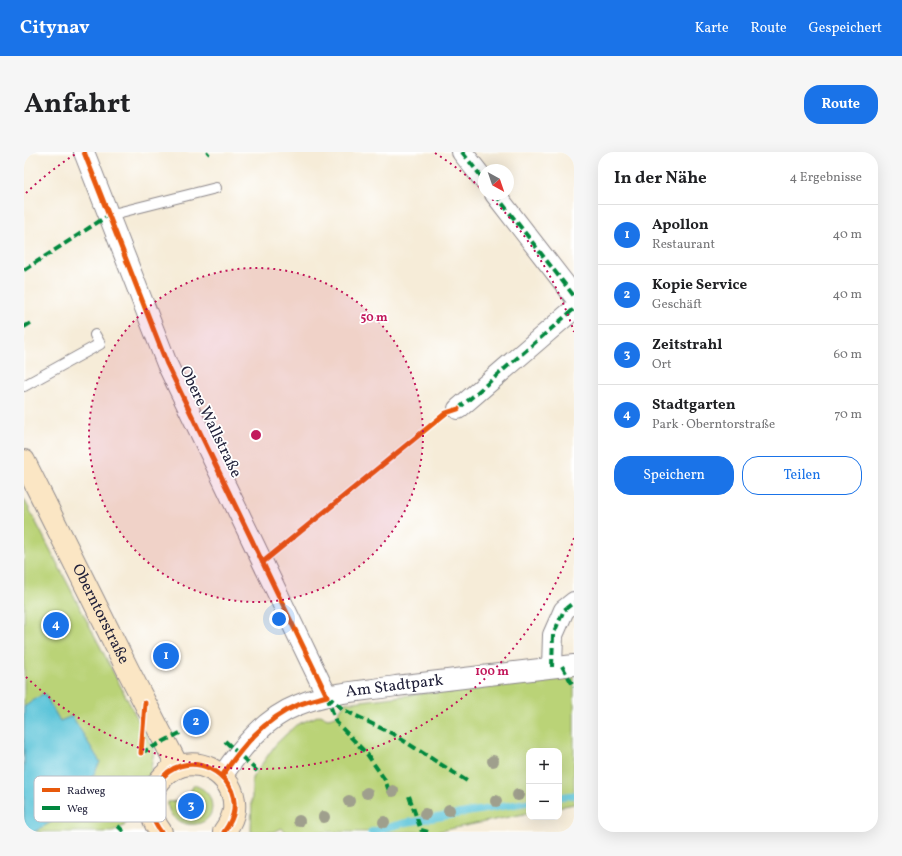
<!DOCTYPE html>
<html lang="de">
<meta charset="utf-8">
<style>
body{margin:0;font-family:Vollkorn,serif;background:#f6f6f6;color:#202124}
.controls{position:absolute;right:12px;bottom:12px;display:grid;overflow:hidden;border-radius:8px;box-shadow:0 4px 16px #0002}
.controls button{width:36px;height:36px;display:grid;place-items:center;padding:0;border:0;border-bottom:1px solid #e0e0e0;background:#fff;color:#202124;font:20px sans-serif}
.compass{position:absolute;left:454px;top:12px;width:36px;height:36px;border-radius:50%;background:#fff;box-shadow:0 4px 16px #0002;rotate:140deg}
.you{position:absolute;left:255px;top:467px;width:14px;height:14px;margin:-10px;border:3px solid #fff;border-radius:50%;background:#1a73e8;box-shadow:0 0 0 6px #1a73e833}
.badge{display:grid;place-items:center;width:26px;height:26px;border-radius:50%;background:#1a73e8;color:#fff;font-size:13px;font-weight:700}
.pin{position:absolute;translate:-50% -50%;border:2px solid #fff;box-shadow:0 1px 4px #0006}
.list{margin:0;padding:0;list-style:none}
h2{display:flex;justify-content:space-between;align-items:center;height:52px;margin:0;padding:0 16px;font-size:17px}
h2 small{font-size:13px;font-weight:400;color:#757577}
.list li{display:grid;grid-template-columns:26px 1fr auto;gap:12px;align-items:center;box-sizing:border-box;height:60px;padding:0 16px;border-top:1px solid #e0e0e0}
.list b{display:block;font-size:15px;white-space:nowrap}
.list p{margin:0;font-size:13px;white-space:nowrap;color:#757577}
.list em{font-size:13px;font-style:normal;color:#757577}
.actions{display:flex;gap:8px;padding:12px 16px}
.actions a{flex:1;padding:9px 0;border:1px solid #1a73e8;border-radius:16px;text-align:center;font-size:14px;color:#1a73e8}
.actions .main{background:#1a73e8;color:#fff}
.map{position:relative;flex:none;width:550px;height:680px;overflow:hidden;border-radius:16px}
header{display:flex;align-items:center;gap:24px;box-sizing:border-box;height:56px;padding:0 20px;background:#1a73e8;color:#fff}
header strong{font-size:19px}
nav{display:flex;gap:22px;margin-inline-start:auto;font-size:14px}
.intro{display:flex;align-items:center;justify-content:space-between;box-sizing:border-box;height:96px;padding:0 24px}
h1{margin:0;font-size:28px}
.button{padding:10px 18px;border-radius:16px;background:#1a73e8;color:#fff;font-size:14px;font-weight:700}
main{display:flex;gap:24px;padding:0 24px}
aside{flex:1;background:#fff;border-radius:16px;box-shadow:0 4px 16px #0002}
.map>svg:first-child{display:block}
.green{fill:#bad377;stroke:#6e7a59}
.water{fill:#5dc5d9;stroke:#40748a}
.lines{fill:none;stroke-linecap:round;stroke-linejoin:round}
.stream{stroke:#5dc5d9;stroke-width:7}
.lane-casing{stroke:#8c878a;stroke-width:12}
.street-casing{stroke:#8c878a;stroke-width:22}
.secondary-casing{stroke:#8c878a;stroke-width:24}
.lane{stroke:#fff;stroke-width:10}
.street{stroke:#fff;stroke-width:20}
.secondary{stroke:#fbe6c4;stroke-width:22}
.quiet{stroke:#00873e;stroke-width:4;stroke-dasharray:8 4;stroke-linecap:butt}
.cycleway-casing{stroke:#fff;stroke-width:8}
.cycleway{stroke:#e8590c;stroke-width:5}
.tree{fill:#9f9f8d}
.ring{fill:none;stroke:#c2185b;stroke-width:2;stroke-dasharray:2 4}
.labels{text-anchor:middle;dominant-baseline:central;stroke-width:3.5;stroke-linejoin:round;paint-order:stroke}
.street-label{font-size:16px;fill:#22223b;stroke:#fff}
.key{fill:#fff;stroke:#bdbdc4;stroke-width:1}
.key-label{font-size:11px;fill:#22223b}
.centre{fill:#c2185b;stroke:#fff;stroke-width:2}
.ring-label{font-size:12px;text-anchor:middle;font-weight:bold;fill:#c2185b;stroke:#fff;stroke-width:3.5;stroke-linejoin:round;paint-order:stroke}
</style>
<header>
<strong>Citynav</strong>
<nav><a>Karte</a><a>Route</a><a>Gespeichert</a></nav>
</header>
<div class="intro"><h1>Anfahrt</h1><a class="button">Route</a></div>
<main>
<div class="map">
<svg width="550" height="680" viewBox="0 0 550 680">
<rect width="100%" height="100%" fill="#fff"/>
<filter id="ink" filterUnits="userSpaceOnUse"><feTurbulence type="fractalNoise" baseFrequency=".025" numOctaves="2"/><feDisplacementMap in="SourceGraphic" scale="8" xChannelSelector="R" yChannelSelector="G"/><feConvolveMatrix kernelMatrix="1 2 1 2 8 2 1 2 1" color-interpolation-filters="sRGB"/></filter>
<filter id="wash" filterUnits="userSpaceOnUse"><feTurbulence type="fractalNoise" baseFrequency=".012" numOctaves="4" result="noise"/><feDisplacementMap in="SourceGraphic" scale="16" xChannelSelector="R" yChannelSelector="G"/><feGaussianBlur stdDeviation="0.9" result="paint"/><feColorMatrix in="noise" values="0 0 0 0 0 0 0 0 0 0 0 0 0 0 0 0 0 1.4 0 .05"/><feComposite in="paint" operator="in"/></filter>
<g filter="url(#wash)">
<rect width="100%" height="100%" fill="#f6ecd8"/>
<g class="green">
<polygon points="0,347 130,599 125,628 100,674 89,680 0,680"/>
<polygon points="550,523 550,652 535,655 535,599 505,599 505,661 411,680 261,680 258,676 250,680 227,680 228,644 228,626 252,592 272,573 296,563 304,566 312,564 321,551"/>
<path d="M 170,633 C 178,636 185,640 187,649 C 195,680 143,680 144,650 L 161,648 Z"/>
</g>
<polygon class="water" points="20,541 36,569 48,564 76,610 66,630 69,646 10,680 0,680 0,555"/>
<g class="lines">
<g class="stream">
<polyline points="535,645 550,643"/>
<polyline points="347,680 380,671 505,650"/>
</g>
</g>
</g>
<g filter="url(#ink)">
<g class="lines">
<defs>
<g id="lane">
<polyline points="85,63 192,36"/>
<polyline points="0,234 76,192 71,183"/>
</g>
<g id="street">
<polyline points="60,0 143,212 303,544"/>
<polyline points="438,0 460,28"/>
<polyline points="471,42 550,144"/>
<polyline points="434,257 550,157"/>
<polyline points="528,515 529,483 540,458 550,450"/>
<path id="s1" d="M 198,624 C 218,595 241,566 274,553 C 305,540 340,539 372,534 C 432,527 491,520 550,513"/>
</g>
<g id="secondary">
<path id="s2" d="M 0,309 L 104,518 L 154,615"/>
<path d="M 137,680 C 129,670 126,658 128,646 C 129,637 134,630 140,624 C 166,597 214,620 210,658 C 209,666 205,673 200,680"/>
</g>
</defs>
<use href="#lane" class="lane-casing"/>
<use href="#street" class="street-casing"/>
<use href="#secondary" class="secondary-casing"/>
<use href="#lane" class="lane"/>
<use href="#street" class="street"/>
<use href="#secondary" class="secondary"/>
<g class="quiet">
<polyline points="438,0 460,28"/>
<polyline points="183,2 185,0"/>
<polyline points="471,42 550,144"/>
<polyline points="0,118 85,63"/>
<polyline points="0,175 10,169"/>
<polyline points="434,257 550,157"/>
<polyline points="538,514 550,535"/>
<polyline points="528,515 529,483 540,458 550,450"/>
<polyline points="303,544 320,558 369,582 443,629"/>
<polyline points="303,544 312,570 343,602 361,628 367,644"/>
<polyline points="201,589 234,620"/>
<polyline points="117,601 156,581"/>
<polyline points="385,644 397,678 404,680"/>
<polyline points="94,674 100,680"/>
</g>
<defs>
<g id="cycleway">
<path d="M 60,0 L 143,212 L 303,544 C 293,547 283,549 274,553 C 240,567 218,595 198,624"/>
<polyline points="239,410 422,261 434,257"/>
<polyline points="117,601 121,551"/>
<path d="M 137,680 C 129,670 126,658 128,646 C 129,637 134,630 140,624 C 166,597 214,620 210,658 C 209,666 205,673 200,680"/>
</g>
</defs>
<use href="#cycleway" class="cycleway-casing"/>
<use href="#cycleway" class="cycleway"/>
</g>
<g class="tree">
<circle cx="469" cy="609" r="6"/>
<circle cx="369" cy="639" r="6"/>
<circle cx="343" cy="641" r="6"/>
<circle cx="494" cy="643" r="6"/>
<circle cx="325" cy="649" r="6"/>
<circle cx="472" cy="649" r="6"/>
<circle cx="425" cy="658" r="6"/>
<circle cx="401" cy="662" r="6"/>
<circle cx="300" cy="665" r="6"/>
<circle cx="275" cy="669" r="6"/>
<circle cx="360" cy="670" r="6"/>
</g>
</g>
<circle cx="232" cy="283" r="167" fill="#c2185b" fill-opacity=".12"/>
<g class="ring">
<circle cx="232" cy="283" r="167"/>
<path d="M550 386A334 334 0 0 1 2 525M2 41A334 334 0 0 1 53 1M411 1A334 334 0 0 1 460 39M464 43A334 334 0 0 1 550 180"/>
</g>
<g class="labels">
<g class="street-label">
<text transform="translate(186 270) rotate(64)">Obere Wallstraße</text>
<text stroke="none"><textPath href="#s2" startOffset="171">Oberntorstraße</textPath></text>
<text stroke="none"><textPath href="#s1" startOffset="204">Am Stadtpark</textPath></text>
</g>
</g>
<rect x="10" y="624" width="132" height="46" rx="6" class="key"/>
<rect x="18" y="636" width="18" height="4" fill="#e8590c"/>
<rect x="18" y="654" width="18" height="4" fill="#00873e"/>
<g class="key-label">
<text x="43" y="642">Radweg</text>
<text x="43" y="660">Weg</text>
</g>
<circle cx="232" cy="283" r="6" class="centre"/>
<g class="ring-label">
<text x="350" y="169">50 m</text>
<text x="468" y="523">100 m</text>
</g>
</svg>
<div class="controls">
<button>+</button>
<button>−</button>
</div>
<svg class="compass" viewBox="-18 -18 36 36"><path d="M0-13l5 13h-10z" fill="#e53935"/><path d="M0 13l5-13h-10z" fill="#757577"/></svg>
<div class="you"></div>
<div class="pin badge" style="left:142px;top:504px">1</div>
<div class="pin badge" style="left:172px;top:570px">2</div>
<div class="pin badge" style="left:167px;top:654px">3</div>
<div class="pin badge" style="left:32px;top:473px">4</div>
</div>
<aside>
<h2>In der Nähe<small>4 Ergebnisse</small></h2>
<ul class="list">
<li><span class="badge">1</span><div><b>Apollon</b><p>Restaurant</p></div><em>40 m</em></li>
<li><span class="badge">2</span><div><b>Kopie Service</b><p>Geschäft</p></div><em>40 m</em></li>
<li><span class="badge">3</span><div><b>Zeitstrahl</b><p>Ort</p></div><em>60 m</em></li>
<li><span class="badge">4</span><div><b>Stadtgarten</b><p>Park · Oberntorstraße</p></div><em>70 m</em></li>
</ul>
<div class="actions"><a class="main">Speichern</a><a>Teilen</a></div>
</aside>
</main>
